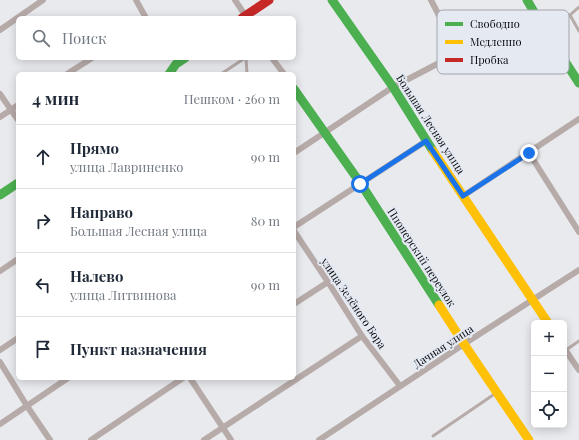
<!DOCTYPE html>
<html lang="ru">
<meta charset="utf-8">
<style>
body{margin:0;font-family:"Playfair Display",serif;background:#f2f2f3;color:#1f2937}
.controls{position:absolute;right:12px;bottom:12px;display:grid;overflow:hidden;border-radius:6px;box-shadow:0 2px 10px #0003}
.controls button{width:36px;height:36px;display:grid;place-items:center;padding:0;border:0;border-bottom:1px solid #e0e1e3;background:#fff;color:#1f2937;font:20px sans-serif}
.stop{position:absolute;width:12px;height:12px;margin:-9px;border:3px solid #1a73e8;border-radius:50%;background:#fff}
.stop.end{background:#1a73e8;border-color:#fff;box-shadow:0 1px 4px #0008}
.list{margin:0;padding:0;list-style:none}
h2{display:flex;justify-content:space-between;align-items:center;height:52px;margin:0;padding:0 16px;font-size:17px}
h2 small{font-size:13px;font-weight:400;color:#747a83}
.list li{display:grid;grid-template-columns:26px 1fr auto;gap:12px;align-items:center;box-sizing:border-box;height:64px;padding:0 16px;border-top:1px solid #e0e1e3}
.list b{display:block;font-size:15px;white-space:nowrap}
.list p{margin:0;font-size:13px;white-space:nowrap;color:#747a83}
.list em{font-size:13px;font-style:normal;color:#747a83}
.icon{flex:none;width:22px;height:22px;fill:none;stroke:currentColor;stroke-width:2;stroke-linecap:round;stroke-linejoin:round}
.map{position:relative;flex:none;width:579px;height:440px;overflow:hidden}
.search{position:absolute;background:#fff;box-shadow:0 2px 10px #0003;left:16px;top:16px;width:280px;height:44px;display:flex;align-items:center;gap:10px;box-sizing:border-box;padding:0 14px;border-radius:6px;color:#747a83;font-size:15px}
.panel{position:absolute;background:#fff;box-shadow:0 2px 10px #0003;left:16px;top:72px;width:280px;height:308px;border-radius:6px}
.map>svg:first-child{display:block}
.lines{fill:none;stroke-linecap:round;stroke-linejoin:round}
.lane{stroke:#b7aba9;stroke-width:3}
.street{stroke:#b7aba9;stroke-width:6}
.fast{stroke:#4caf50;stroke-width:9}
.slow{stroke:#ffc107;stroke-width:9}
.jam{stroke:#c62828;stroke-width:9}
.route{stroke:#1a73e8;stroke-width:5}
.labels{text-anchor:middle;dominant-baseline:central;stroke-width:4;stroke-linejoin:round;paint-order:stroke}
.street-label{font-size:11px;fill:#0a0b0e;stroke:#e4e9f2}
.key{fill:#e4e9f2;stroke:#a3a6ae;stroke-width:1}
.key-label{font-size:11px;fill:#0a0b0e}
</style>
<div class="map">
<svg width="579" height="440" viewBox="0 0 579 440">
<rect width="100%" height="100%" fill="#e8eaee"/>
<g class="lines">
<g class="lane">
<polyline points="570,15 579,31"/>
<polyline points="545,28 570,15 579,7"/>
<polyline points="246,58 247,74"/>
<polyline points="221,74 245,58"/>
<polyline points="566,350 579,341"/>
<polyline points="433,436 496,393"/>
</g>
<g class="street">
<polyline points="136,0 146,18"/>
<polyline points="235,0 247,18"/>
<polyline points="431,0 460,56"/>
<polyline points="0,30 43,0"/>
<polyline points="272,58 284,74"/>
<polyline points="67,74 92,58"/>
<polyline points="0,94 18,120"/>
<polyline points="0,117 18,105"/>
<polyline points="294,153 393,87 437,64 460,56 487,44 522,27 536,17"/>
<polyline points="529,153 579,232"/>
<polyline points="463,196 579,119"/>
<polyline points="294,227 426,141"/>
<polyline points="294,231 328,282 362,336 400,386"/>
<polyline points="0,271 18,259"/>
<polyline points="294,304 328,282"/>
<polyline points="564,348 579,370"/>
<polyline points="0,350 18,338"/>
<polyline points="0,362 27,406 50,440"/>
<polyline points="190,378 231,440"/>
<polyline points="0,424 68,378"/>
<polyline points="91,440 183,378"/>
<polyline points="204,440 362,336"/>
<polyline points="319,440 464,344 579,270"/>
</g>
<g class="fast">
<polyline points="332,0 393,87 433,151"/>
<polyline points="527,0 544,29 579,83"/>
<polyline points="169,74 176,64 185,58"/>
<polyline points="294,89 361,184 439,305"/>
<polyline points="0,195 18,183"/>
</g>
<g class="slow">
<polyline points="433,151 548,323"/>
<polyline points="439,305 464,344 529,440"/>
</g>
<polyline class="jam" points="242,18 269,0"/>
</g>
<g class="lines">
<polyline class="route" points="360,184 426,141 463,196 529,153"/>
</g>
<g class="labels">
<g class="street-label">
<text transform="translate(431 124) rotate(57)">Большая Лесная улица</text>
<text transform="translate(422 257) rotate(57)">Пионерский переулок</text>
<text transform="translate(354 303) rotate(56)">улица Зелёного Бора</text>
<text transform="translate(443 346) rotate(-33)">Дачная улица</text>
</g>
</g>
<rect x="437" y="10" width="132" height="64" rx="6" class="key"/>
<rect x="445" y="22" width="18" height="4" fill="#4caf50"/>
<rect x="445" y="40" width="18" height="4" fill="#ffc107"/>
<rect x="445" y="58" width="18" height="4" fill="#c62828"/>
<g class="key-label">
<text x="470" y="28">Свободно</text>
<text x="470" y="46">Медленно</text>
<text x="470" y="64">Пробка</text>
</g>
</svg>
<div class="controls">
<button>+</button>
<button>−</button>
<button><svg class="icon" aria-label="locate" viewBox="0 0 24 24"><circle cx="12" cy="12" r="6"/><path d="M12 2v4M12 18v4M2 12h4M18 12h4"/></svg></button>
</div>
<div class="stop" style="left:360px;top:184px"></div>
<div class="stop end" style="left:529px;top:153px"></div>
<div class="search"><svg class="icon" aria-label="search" viewBox="0 0 24 24"><circle cx="10" cy="10" r="6"/><path d="M15 15l6 6"/></svg>Поиск</div>
<section class="panel">
<h2>4 мин<small>Пешком · 260 m</small></h2>
<ul class="list">
<li><svg class="icon" aria-label="ahead" viewBox="0 0 24 24"><path d="M12 20V5M6 11l6-6 6 6"/></svg><div><b>Прямо</b><p>улица Лавриненко</p></div><em>90 m</em></li>
<li><svg class="icon" aria-label="right" viewBox="0 0 24 24"><path d="M7 20v-9h11M14 6l5 5-5 5"/></svg><div><b>Направо</b><p>Большая Лесная улица</p></div><em>80 m</em></li>
<li><svg class="icon" aria-label="left" viewBox="0 0 24 24"><path d="M17 20v-9H6M10 6l-5 5 5 5"/></svg><div><b>Налево</b><p>улица Литвинова</p></div><em>90 m</em></li>
<li><svg class="icon" aria-label="arrive" viewBox="0 0 24 24"><path d="M6 21V4h12l-3 4 3 4H6"/></svg><div><b>Пункт назначения</b></div></li>
</ul>
</section>
</div>
